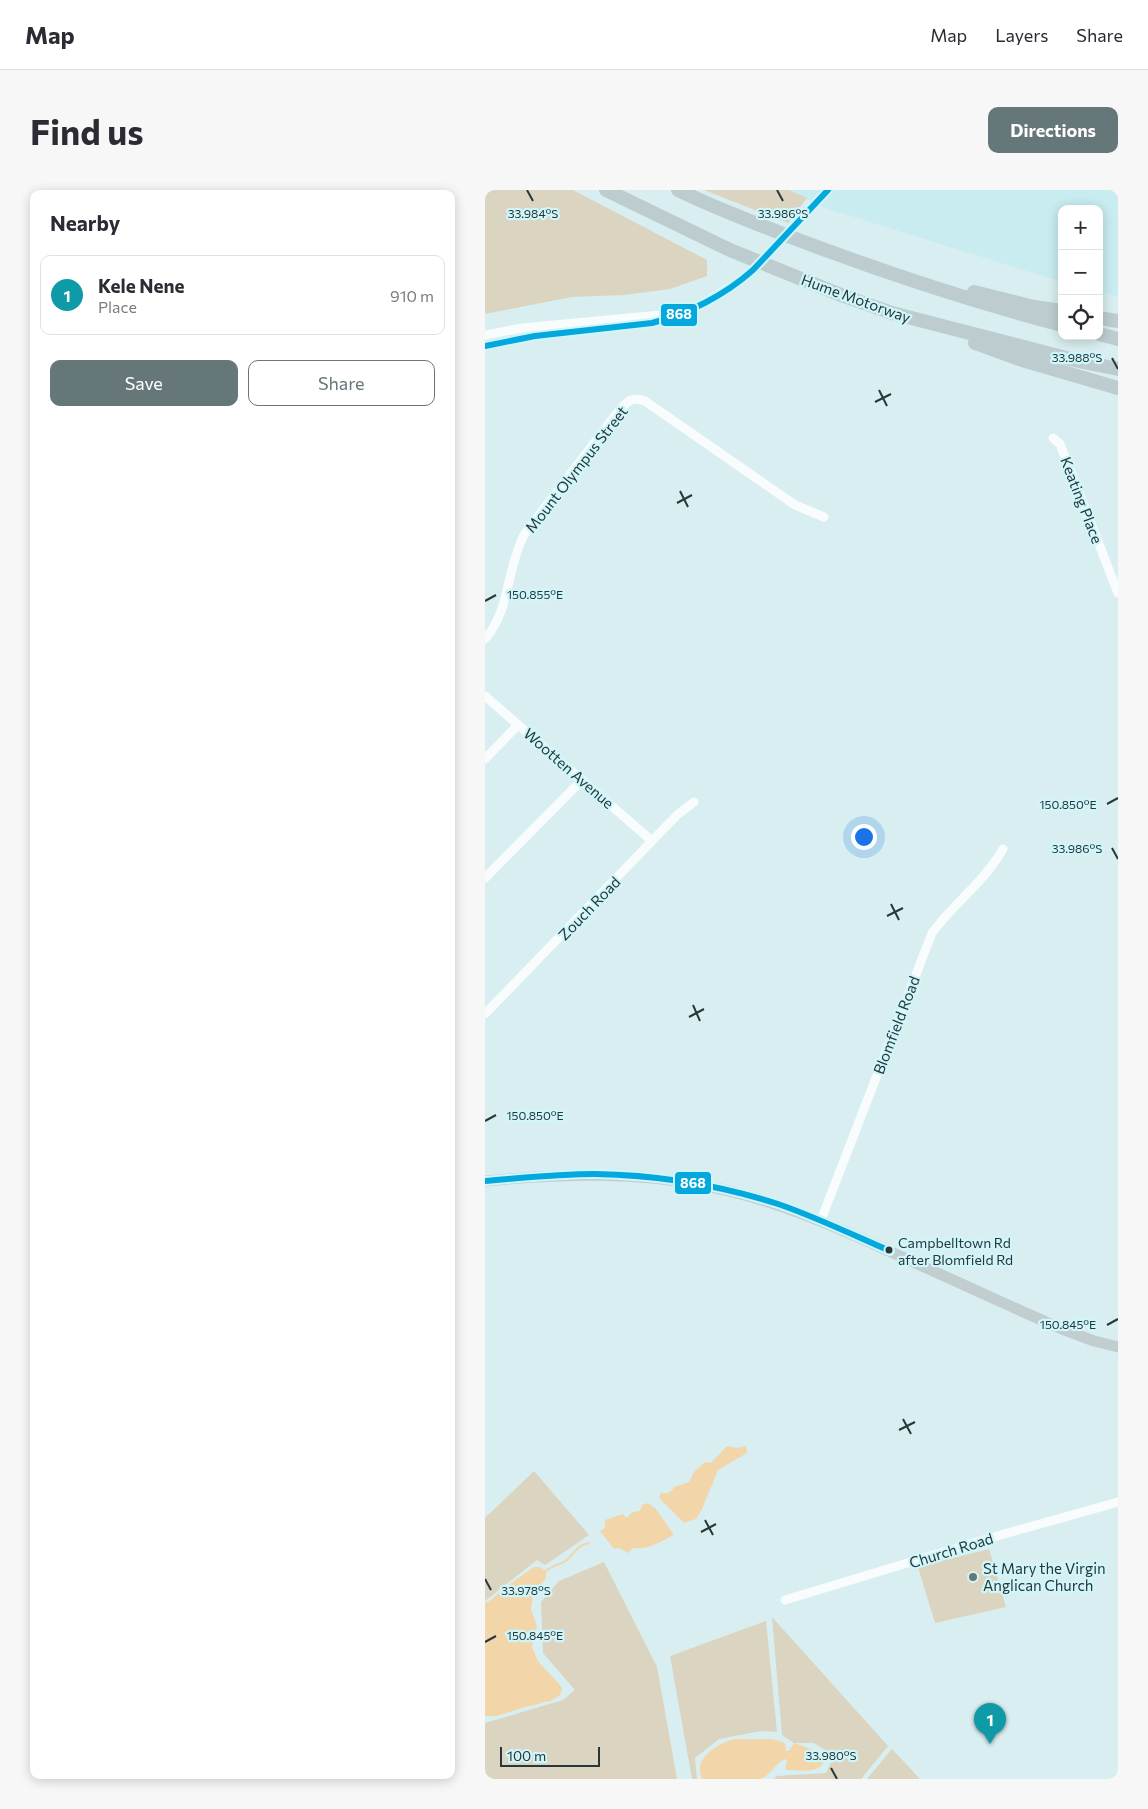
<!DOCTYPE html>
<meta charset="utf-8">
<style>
body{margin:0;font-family:Commissioner,sans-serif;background:#f7f7f7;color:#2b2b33}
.controls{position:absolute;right:15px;top:15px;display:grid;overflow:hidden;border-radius:10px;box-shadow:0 2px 12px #0003}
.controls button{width:45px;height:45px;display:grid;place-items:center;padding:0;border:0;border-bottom:1px solid #e1e1e2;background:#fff;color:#2b2b33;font:25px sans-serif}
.scale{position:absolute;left:15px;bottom:12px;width:100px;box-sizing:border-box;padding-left:5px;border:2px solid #283739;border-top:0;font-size:14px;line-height:18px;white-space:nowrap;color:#283739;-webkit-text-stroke:4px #cff6fa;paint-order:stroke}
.you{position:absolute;left:378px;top:646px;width:18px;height:18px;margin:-12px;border:4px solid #fff;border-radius:50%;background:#1a73e8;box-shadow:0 0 0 8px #1a73e833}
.badge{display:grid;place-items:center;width:32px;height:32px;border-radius:50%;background:#667779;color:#fff;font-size:16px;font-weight:700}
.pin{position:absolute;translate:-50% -41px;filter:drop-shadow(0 1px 2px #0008)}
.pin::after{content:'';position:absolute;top:26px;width:18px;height:15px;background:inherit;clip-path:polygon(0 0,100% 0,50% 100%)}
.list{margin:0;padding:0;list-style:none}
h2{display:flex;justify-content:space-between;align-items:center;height:65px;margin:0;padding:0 20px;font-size:21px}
h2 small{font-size:16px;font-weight:400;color:#7c7c81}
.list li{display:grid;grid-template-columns:32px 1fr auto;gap:15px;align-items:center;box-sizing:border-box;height:80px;margin:0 10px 10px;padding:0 10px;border:1px solid #e1e1e2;border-radius:10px}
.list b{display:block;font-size:19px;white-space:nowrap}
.list p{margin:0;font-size:16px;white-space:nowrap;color:#7c7c81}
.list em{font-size:16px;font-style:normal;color:#7c7c81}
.actions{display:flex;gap:10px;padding:15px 20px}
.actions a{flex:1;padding:11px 0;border:1px solid #667779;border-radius:10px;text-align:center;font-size:18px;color:#667779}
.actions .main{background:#667779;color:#fff}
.icon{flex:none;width:28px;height:28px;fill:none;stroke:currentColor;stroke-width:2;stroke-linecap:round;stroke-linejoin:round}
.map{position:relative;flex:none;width:633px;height:1589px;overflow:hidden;border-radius:10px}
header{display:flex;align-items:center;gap:30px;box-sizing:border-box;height:70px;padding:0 25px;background:#fff;border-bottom:1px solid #e1e1e2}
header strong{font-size:24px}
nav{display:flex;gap:28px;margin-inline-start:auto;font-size:18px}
.intro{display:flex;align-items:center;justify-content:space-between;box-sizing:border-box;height:120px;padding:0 30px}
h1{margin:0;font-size:35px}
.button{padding:12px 22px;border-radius:10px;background:#667779;color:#fff;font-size:18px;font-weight:700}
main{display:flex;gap:30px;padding:0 30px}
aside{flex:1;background:#fff;border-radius:10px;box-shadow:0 2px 12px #0003}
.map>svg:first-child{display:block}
.built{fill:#c8ecf0}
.green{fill:#dbd4c0}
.water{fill:#f2d6a9}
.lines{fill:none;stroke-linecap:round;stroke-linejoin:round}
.stream{stroke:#f2d6a9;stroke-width:2}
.minor{stroke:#f9fcfd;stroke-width:9}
.major{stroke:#c1cdce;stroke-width:11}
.highway{stroke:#bdcdcf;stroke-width:14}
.bus-1-casing{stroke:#cff6fa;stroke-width:10}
.bus-1{stroke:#04a8dd;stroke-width:6}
.ticks{fill:none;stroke:#283739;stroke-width:2}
.bus-dot{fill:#283739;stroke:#cff6fa;stroke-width:2}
.poi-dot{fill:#667779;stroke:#cff6fa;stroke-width:2}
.labels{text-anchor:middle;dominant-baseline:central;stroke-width:4.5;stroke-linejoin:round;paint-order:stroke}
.bus-label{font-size:14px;fill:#283739;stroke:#cff6fa;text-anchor:start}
.street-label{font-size:15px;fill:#283739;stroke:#cff6fa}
.poi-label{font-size:15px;fill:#283739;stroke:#cff6fa;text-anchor:start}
.ticks-label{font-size:12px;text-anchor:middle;fill:#283739;stroke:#cff6fa;stroke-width:4.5;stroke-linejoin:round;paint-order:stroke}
.line-badge{stroke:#cff6fa;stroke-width:2}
.badge-label{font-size:14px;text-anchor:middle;font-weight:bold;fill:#fff}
</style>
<header>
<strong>Map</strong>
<nav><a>Map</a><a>Layers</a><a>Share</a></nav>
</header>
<div class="intro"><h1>Find us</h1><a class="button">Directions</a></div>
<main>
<aside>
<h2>Nearby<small></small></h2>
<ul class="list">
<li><span class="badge" style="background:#0f9aa8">1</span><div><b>Kele Nene</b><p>Place</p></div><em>910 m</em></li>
</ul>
<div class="actions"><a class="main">Save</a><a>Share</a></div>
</aside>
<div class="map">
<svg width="633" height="1589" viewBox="0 0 633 1589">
<rect width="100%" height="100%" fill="#d9eef0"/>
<polygon class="built" points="304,0 633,0 633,106 614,102 614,19 577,19 577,92 340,18"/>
<g class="green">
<polygon points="0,0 88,0 222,70 222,86 185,99 139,105 87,107 0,124"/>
<polygon points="219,0 304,0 322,8 303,33"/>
<polygon points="49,1281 104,1345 60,1375 52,1370 0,1411 0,1328"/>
<polygon points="504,1359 521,1417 450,1433 433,1377"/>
<polygon points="119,1372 172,1477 192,1589 0,1589 0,1533 78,1510 90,1500 58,1463 56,1412 74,1391"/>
<polygon points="287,1427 403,1556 376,1589 289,1589 292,1586 341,1583 349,1566 329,1553 309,1553 297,1545"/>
<polygon points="281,1431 292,1542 276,1541 234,1549 210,1568 212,1589 207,1589 185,1466"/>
<polygon points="407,1559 435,1589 382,1589"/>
</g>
<g class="water">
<path d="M 242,1256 L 252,1258 L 261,1256 L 262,1263 L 233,1280 L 217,1319 L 211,1329 L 199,1333 L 174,1308 L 176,1303 C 183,1303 186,1303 189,1297 L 204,1292 L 209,1282 L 220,1272 L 226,1273 Z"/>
<path d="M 163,1313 L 171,1319 L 189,1345 C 174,1352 165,1360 148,1358 L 143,1363 L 134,1358 L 129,1359 L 115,1341 L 120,1338 L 120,1330 L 138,1324 L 141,1328 L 148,1322 L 155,1321 L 157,1315 Z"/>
<path d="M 49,1377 L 55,1377 L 61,1381 L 61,1388 L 48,1405 L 46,1419 L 52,1436 L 47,1457 L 53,1471 L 75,1495 L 77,1499 L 75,1505 L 64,1512 C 57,1510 51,1517 43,1516 L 12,1526 L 0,1526 L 0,1413 L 6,1410 L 22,1396 Z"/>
<path d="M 249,1549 L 287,1549 L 300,1553 L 301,1561 L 304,1561 L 309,1553 C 320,1557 333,1560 339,1571 C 335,1584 313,1580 302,1580 L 300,1579 L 302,1571 L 300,1569 C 291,1572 286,1585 276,1589 C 270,1589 227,1589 217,1589 C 207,1568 233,1554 249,1549 Z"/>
</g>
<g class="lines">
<path class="stream" d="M 61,1381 C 67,1376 72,1375 79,1372 C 89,1366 89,1356 104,1353"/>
<g class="minor">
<polyline points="0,145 37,138 176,125"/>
<polyline points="0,156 50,146 167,133 183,129 219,113 259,88 268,80 343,0"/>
<polyline points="568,248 575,254 633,403"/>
<path d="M 0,449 C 25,421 22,377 39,345 L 132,223 C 142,212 145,206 160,211 L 310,315 L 339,327"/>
<polyline points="0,506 167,651"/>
<polyline points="0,569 33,535"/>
<polyline points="0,688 97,590"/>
<polyline points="0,824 192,625 209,612"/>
<path d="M 336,1030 L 447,743 C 468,714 500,691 518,659"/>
<polyline points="300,1410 505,1348 633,1312"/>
</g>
<path class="major" d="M 0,991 C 78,984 149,981 226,997 C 287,1009 342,1033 397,1058 C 458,1085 517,1113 577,1139 L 609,1151 L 633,1157"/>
<g class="highway">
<polyline points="121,0 245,60 356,105 407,123 593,171 633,179"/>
<path d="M 193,0 C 234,20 277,36 319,52 C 404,84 489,112 577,135"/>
<polyline points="489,102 549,117 577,121"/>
<polyline points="614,128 633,131"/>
<polyline points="614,144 633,149"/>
<polyline points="490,153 537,170 633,198"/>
</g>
<defs>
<g id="bus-1">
<path d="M 0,156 L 50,146 L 167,133 C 203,124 240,105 268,80 L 343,0"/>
<path d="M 0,991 C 36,988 73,984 110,984 C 172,985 234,995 293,1014 C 331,1027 368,1045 405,1061"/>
</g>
</defs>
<use href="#bus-1" class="bus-1-casing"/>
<use href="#bus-1" class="bus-1"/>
</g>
<path class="ticks" d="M 42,0 L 48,11M 292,0 L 298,11M 627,168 L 633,179M 394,200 L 402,216M 390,212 L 406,204M 195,301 L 203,317M 192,313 L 207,305M 0,411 L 11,405M 622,614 L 633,608M 627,658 L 633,669M 406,714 L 414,730M 402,726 L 418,718M 208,815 L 215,831M 204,827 L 219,819M 0,931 L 11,925M 622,1135 L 633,1129M 418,1229 L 426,1244M 414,1240 L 430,1232M 220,1330 L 228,1345M 216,1342 L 231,1334M 0,1389 L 6,1400M 0,1452 L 11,1446M 346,1578 L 352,1589"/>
<circle class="bus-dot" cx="404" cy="1060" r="4.5"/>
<circle class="poi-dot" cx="488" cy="1387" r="5"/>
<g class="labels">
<g class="bus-label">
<text x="413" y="1052">Campbelltown Rd<tspan x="413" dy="17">after Blomfield Rd</tspan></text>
</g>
<g class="street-label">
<text transform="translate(371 108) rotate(20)">Hume Motorway</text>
<text transform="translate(91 279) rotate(-52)">Mount Olympus Street</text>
<text transform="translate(597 310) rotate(69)">Keating Place</text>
<text transform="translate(84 578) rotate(41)">Wootten Avenue</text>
<text transform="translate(104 718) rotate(-46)">Zouch Road</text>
<text transform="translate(411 835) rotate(-69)">Blomfield Road</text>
<text transform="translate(466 1360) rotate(-17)">Church Road</text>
</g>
<g class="poi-label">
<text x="498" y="1378">St Mary the Virgin<tspan x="498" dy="17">Anglican Church</tspan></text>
</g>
</g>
<g class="ticks-label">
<text x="48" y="28">33.984°S</text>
<text x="298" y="28">33.986°S</text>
<text x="592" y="172">33.988°S</text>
<text x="50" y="409">150.855°E</text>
<text x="583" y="619">150.850°E</text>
<text x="592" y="663">33.986°S</text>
<text x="50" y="930">150.850°E</text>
<text x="583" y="1139">150.845°E</text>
<text x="41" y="1405">33.978°S</text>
<text x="50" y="1450">150.845°E</text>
<text x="346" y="1570">33.980°S</text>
</g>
<g class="line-badge">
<rect x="175" y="113" width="38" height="24" rx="5" fill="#04a8dd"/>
<rect x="189" y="981" width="38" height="24" rx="5" fill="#04a8dd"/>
</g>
<g class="badge-label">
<text x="194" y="129">868</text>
<text x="208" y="998">868</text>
</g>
</svg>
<div class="controls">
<button>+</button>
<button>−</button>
<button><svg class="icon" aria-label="locate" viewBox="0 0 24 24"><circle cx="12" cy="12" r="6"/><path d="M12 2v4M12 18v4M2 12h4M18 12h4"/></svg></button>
</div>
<div class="scale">100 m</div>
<div class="you"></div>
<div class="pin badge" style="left:505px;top:1554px;background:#0f9aa8">1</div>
</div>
</main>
